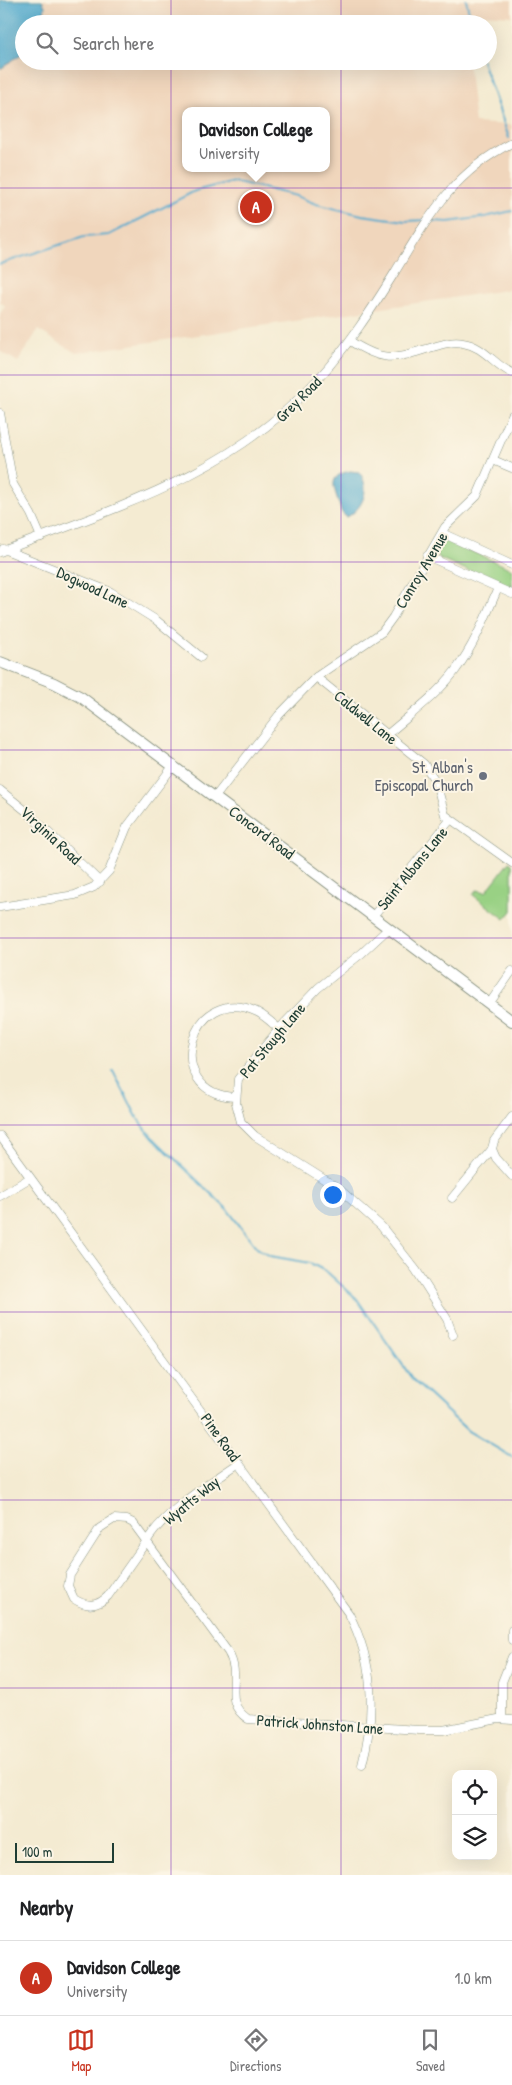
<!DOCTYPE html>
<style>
body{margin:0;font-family:"Patrick Hand",sans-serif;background:#f2f2f2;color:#202124}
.controls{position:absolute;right:15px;bottom:15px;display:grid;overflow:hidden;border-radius:10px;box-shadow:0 5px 20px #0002}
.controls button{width:45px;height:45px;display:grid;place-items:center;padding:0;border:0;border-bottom:1px solid #e0e0e0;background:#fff;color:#202124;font:25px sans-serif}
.scale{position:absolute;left:15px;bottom:12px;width:99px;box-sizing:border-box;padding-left:5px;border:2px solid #1f3d34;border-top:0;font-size:14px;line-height:18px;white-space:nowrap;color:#1f3d34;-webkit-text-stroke:4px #fcf5e5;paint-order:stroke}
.you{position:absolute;left:332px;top:1194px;width:18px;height:18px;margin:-12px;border:4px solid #fff;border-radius:50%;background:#1a73e8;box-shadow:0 0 0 8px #1a73e833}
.badge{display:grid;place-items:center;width:32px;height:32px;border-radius:50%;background:#c8321e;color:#fff;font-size:16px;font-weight:700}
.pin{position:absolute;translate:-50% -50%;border:2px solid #fff;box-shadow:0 1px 5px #0006}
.popup{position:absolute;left:182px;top:107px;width:148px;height:65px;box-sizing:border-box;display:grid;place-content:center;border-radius:10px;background:#fff;filter:drop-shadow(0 1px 4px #0005);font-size:16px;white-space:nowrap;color:#757577}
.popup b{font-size:19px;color:#202124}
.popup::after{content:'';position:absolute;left:50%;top:100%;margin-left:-10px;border:10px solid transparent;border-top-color:#fff}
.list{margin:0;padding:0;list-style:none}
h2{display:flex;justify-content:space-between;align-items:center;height:65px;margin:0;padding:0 20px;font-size:21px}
h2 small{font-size:16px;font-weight:400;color:#757577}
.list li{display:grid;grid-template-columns:32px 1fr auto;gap:15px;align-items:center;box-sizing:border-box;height:75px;padding:0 20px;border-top:1px solid #e0e0e0}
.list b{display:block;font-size:19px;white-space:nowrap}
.list p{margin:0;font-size:16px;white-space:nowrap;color:#757577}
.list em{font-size:16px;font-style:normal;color:#757577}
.icon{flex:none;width:28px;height:28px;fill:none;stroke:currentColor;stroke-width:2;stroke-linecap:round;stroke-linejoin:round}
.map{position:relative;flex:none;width:512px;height:1875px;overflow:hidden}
.search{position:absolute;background:#fff;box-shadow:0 5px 20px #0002;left:15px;right:15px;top:15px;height:55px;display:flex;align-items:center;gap:12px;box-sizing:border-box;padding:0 18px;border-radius:28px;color:#757577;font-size:19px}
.sheet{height:140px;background:#fff}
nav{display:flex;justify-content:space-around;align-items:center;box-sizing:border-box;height:70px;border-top:1px solid #e0e0e0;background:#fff;font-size:14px;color:#757577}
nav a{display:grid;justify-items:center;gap:2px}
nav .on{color:#c8321e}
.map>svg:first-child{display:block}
.built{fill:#f0d6bc;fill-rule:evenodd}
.green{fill:#99d184;stroke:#5c875c}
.water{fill:#51aace;stroke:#387481}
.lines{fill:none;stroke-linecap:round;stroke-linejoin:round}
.stream{stroke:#51aace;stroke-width:2}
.minor-casing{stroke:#8a9483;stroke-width:9}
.major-casing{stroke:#8a9483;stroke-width:12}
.minor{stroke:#fff;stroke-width:8}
.major{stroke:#fff;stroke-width:10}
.grid{fill:none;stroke:#7b2cbf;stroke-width:1;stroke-opacity:0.55}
.worship-dot{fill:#6b7280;stroke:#fcf5e5;stroke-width:2}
.labels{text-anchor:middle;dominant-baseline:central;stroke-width:4;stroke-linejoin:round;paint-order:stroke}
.street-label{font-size:16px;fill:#1f3d34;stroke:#fcf5e5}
.worship-label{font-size:16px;fill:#5b616d;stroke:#fcf5e5;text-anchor:end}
</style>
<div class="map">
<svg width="512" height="1875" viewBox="0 0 512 1875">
<rect width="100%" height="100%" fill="#fcf5e5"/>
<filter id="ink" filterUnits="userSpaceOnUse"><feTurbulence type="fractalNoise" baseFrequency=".02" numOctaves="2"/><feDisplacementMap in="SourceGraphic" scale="10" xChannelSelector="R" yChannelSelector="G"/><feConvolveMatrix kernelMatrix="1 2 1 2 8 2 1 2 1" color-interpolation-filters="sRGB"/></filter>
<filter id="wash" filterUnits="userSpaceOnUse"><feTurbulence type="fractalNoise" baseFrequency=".0096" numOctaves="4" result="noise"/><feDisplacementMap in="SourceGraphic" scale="20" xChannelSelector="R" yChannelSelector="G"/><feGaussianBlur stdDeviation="1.12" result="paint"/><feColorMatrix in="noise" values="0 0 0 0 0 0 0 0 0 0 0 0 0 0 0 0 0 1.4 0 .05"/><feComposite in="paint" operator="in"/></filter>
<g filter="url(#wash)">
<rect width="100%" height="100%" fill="#f4ebd2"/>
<path class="built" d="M 0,0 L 512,0 L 512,16 L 464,13 L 465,24 L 24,24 L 24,61 L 468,61 L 475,123 L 512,125 L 512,289 L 76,353 L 38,330 L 18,362 L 0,351 L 0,314 L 5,306 L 0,301 ZM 186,111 L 326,111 L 326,168 L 186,168 Z"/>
<g class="green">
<polygon points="445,540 512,569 512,590 439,558 436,550"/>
<polygon points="509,862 512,864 512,911 505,919 473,895 477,890 486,892"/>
</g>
<g class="water">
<polygon points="0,0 42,0 45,6 43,24 24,24 24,52 2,68 0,68"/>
<path d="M 350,471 L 359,472 C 371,487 364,508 347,517 C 341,514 341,510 339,504 C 334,487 327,476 350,471 Z"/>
</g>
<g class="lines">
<g class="stream">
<polyline points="466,0 472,24"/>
<polyline points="482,61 509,138"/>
<polyline points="433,221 448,222 485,217 512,211"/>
<polyline points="0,264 84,237 109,235 195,191 233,181 296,196 316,204 362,215 405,221 425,220"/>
<polyline points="113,1071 138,1119 152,1137 227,1209 257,1248 270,1256 310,1263 327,1272 357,1299 413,1380 468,1431 512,1457"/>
</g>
</g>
</g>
<g filter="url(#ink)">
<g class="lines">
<defs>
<g id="minor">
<path d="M 350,341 C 386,364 395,358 433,347 C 443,344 453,341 463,343 C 484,346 494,365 512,373"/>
<polyline points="0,413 13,484 31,514 41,537"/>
<polyline points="493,460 512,468"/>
<polyline points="442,533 512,565"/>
<polyline points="3,549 111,592 156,620 201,657"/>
<path d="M 0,552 C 116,508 232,474 318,379 C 348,346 372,309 395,272 C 428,218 453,172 512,143"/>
<polyline points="427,556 512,594"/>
<polyline points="316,677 424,764 436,782 445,815 512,863"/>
<path d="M 388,734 C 411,714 437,695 455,671 C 474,646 486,616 498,588"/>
<polyline points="0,790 26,811 100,882"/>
<polyline points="215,797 279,715 316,677 382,632 393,617 445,527 477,496 512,415"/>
<polyline points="0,907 75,895 94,887 109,871 127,827 174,765"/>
<polyline points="373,916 450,820"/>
<polyline points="389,928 362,953 318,988 279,1029 238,1079 236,1103 241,1122 255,1136 338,1188 381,1226 416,1270 447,1319 453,1335"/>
<polyline points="489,1004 512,971"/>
<path d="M 235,1097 C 159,1093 191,980 257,1012 C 265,1016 272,1023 279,1029"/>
<path d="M 0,1136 L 349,1614 C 374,1663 376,1712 362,1765"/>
<polyline points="492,1149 496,1158 512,1176"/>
<polyline points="0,1196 30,1178"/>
<polyline points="452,1198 492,1149 494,1141 512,1117"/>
<path d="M 239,1463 C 207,1485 167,1509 146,1542 L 108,1596 C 97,1607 87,1607 74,1599 L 68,1586 L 70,1575 L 100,1528 L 114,1519 L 127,1520 L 133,1523 L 228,1652 C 244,1679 220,1700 248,1719 L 419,1730 L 443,1730 L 498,1719 L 512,1720"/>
<polyline points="512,1630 512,1640"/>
<polyline points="502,1719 502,1682 512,1657"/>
</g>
<polyline id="major" points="0,662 54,683 81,697 512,1021"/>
</defs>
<use href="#minor" class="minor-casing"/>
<use href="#major" class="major-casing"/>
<use href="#minor" class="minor"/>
<use href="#major" class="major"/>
</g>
</g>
<path class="grid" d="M 171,0 L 171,24M 341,0 L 341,24M 171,61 L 171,1875M 341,61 L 341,1875M 0,188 L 512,188M 0,375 L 512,375M 0,562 L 512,562M 0,750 L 512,750M 0,938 L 512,938M 0,1125 L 512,1125M 0,1312 L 512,1312M 0,1500 L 512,1500M 0,1688 L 512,1688"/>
<circle class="worship-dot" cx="483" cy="776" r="5"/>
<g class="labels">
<g class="street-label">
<text transform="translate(298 399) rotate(-45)">Grey Road</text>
<text transform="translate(421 570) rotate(-59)">Conroy Avenue</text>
<text transform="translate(93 587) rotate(25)">Dogwood Lane</text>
<text transform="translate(366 717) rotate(39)">Caldwell Lane</text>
<text transform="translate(262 832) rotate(37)">Concord Road</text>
<text transform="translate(51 835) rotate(43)">Virginia Road</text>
<text transform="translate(412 868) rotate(-51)">Saint Albans Lane</text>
<text transform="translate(272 1040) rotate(-50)">Pat Stough Lane</text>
<text transform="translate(221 1437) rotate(54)">Pine Road</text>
<text transform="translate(191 1500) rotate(-39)">Wyatts Way</text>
<text transform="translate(320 1724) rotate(4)">Patrick Johnston Lane</text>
</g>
<g class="worship-label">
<text x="473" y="767">St. Alban's<tspan x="473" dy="18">Episcopal Church</tspan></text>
</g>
</g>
</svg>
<div class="controls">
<button><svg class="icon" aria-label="locate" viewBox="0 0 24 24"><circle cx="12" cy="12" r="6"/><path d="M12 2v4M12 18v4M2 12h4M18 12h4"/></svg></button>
<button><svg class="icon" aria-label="layers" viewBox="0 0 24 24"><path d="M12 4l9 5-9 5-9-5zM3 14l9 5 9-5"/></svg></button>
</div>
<div class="scale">100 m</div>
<div class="you"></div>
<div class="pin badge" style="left:256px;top:207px">A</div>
<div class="popup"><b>Davidson College</b>University</div>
<div class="search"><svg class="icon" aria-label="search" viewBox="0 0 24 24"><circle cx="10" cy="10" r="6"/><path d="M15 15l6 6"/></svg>Search here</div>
</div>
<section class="sheet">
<h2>Nearby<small></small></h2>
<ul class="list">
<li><span class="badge">A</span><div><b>Davidson College</b><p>University</p></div><em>1.0 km</em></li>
</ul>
</section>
<nav>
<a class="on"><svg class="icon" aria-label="map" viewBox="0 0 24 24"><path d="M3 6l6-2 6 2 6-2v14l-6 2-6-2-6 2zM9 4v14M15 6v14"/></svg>Map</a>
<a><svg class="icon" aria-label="directions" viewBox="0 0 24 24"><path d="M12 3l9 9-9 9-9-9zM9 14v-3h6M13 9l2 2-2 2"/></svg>Directions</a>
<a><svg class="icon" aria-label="saved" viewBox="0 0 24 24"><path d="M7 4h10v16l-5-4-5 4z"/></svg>Saved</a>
</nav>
